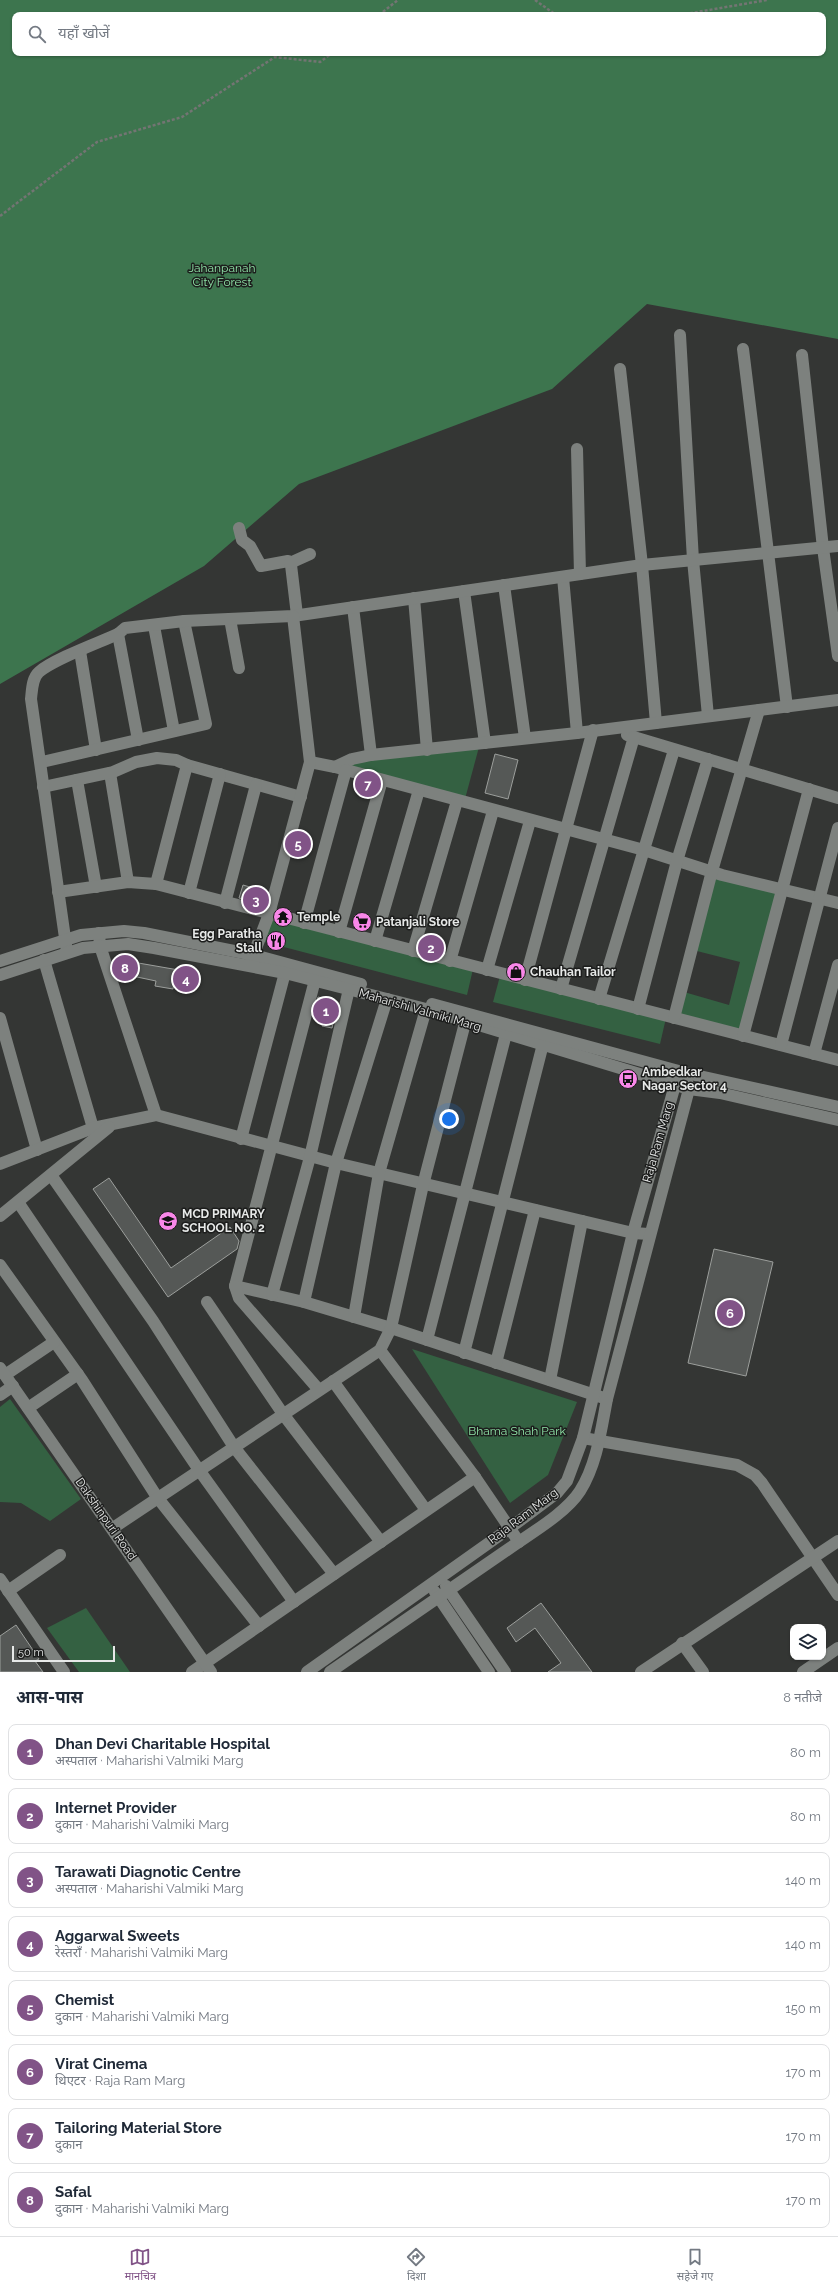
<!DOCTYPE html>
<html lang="hi">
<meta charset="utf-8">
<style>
body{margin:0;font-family:Raleway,"Noto Sans Devanagari",sans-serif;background:#f2f2f3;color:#1f2937}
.controls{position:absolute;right:12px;bottom:12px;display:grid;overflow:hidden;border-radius:8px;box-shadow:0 1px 3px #0004}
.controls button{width:36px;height:36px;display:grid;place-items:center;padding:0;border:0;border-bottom:1px solid #e0e1e3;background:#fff;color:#1f2937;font:20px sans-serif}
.scale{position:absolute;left:12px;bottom:10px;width:103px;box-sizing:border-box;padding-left:4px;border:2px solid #e7e9e8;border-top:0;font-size:11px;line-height:14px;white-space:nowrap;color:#e7e9e8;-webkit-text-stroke:3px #1c1d1c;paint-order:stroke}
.you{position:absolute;left:449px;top:1119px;width:14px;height:14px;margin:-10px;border:3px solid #fff;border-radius:50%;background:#1a73e8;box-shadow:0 0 0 6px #1a73e833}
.badge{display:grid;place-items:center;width:26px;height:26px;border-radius:50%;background:#815387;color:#fff;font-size:13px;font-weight:700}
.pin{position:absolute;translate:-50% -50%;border:2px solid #fff;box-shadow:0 1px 4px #0006}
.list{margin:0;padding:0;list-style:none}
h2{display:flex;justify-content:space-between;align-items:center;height:52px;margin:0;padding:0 16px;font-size:17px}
h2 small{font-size:13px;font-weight:400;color:#747a83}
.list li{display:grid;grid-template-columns:26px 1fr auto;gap:12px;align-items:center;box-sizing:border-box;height:56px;margin:0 8px 8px;padding:0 8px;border:1px solid #e0e1e3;border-radius:8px}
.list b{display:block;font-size:15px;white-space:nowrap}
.list p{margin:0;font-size:13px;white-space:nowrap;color:#747a83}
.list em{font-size:13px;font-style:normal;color:#747a83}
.icon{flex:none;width:22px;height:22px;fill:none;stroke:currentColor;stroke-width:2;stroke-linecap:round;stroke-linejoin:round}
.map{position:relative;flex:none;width:838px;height:1672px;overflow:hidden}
.search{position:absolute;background:#fff;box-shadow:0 1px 3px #0004;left:12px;right:12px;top:12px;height:44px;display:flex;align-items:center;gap:10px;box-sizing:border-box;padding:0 14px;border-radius:8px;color:#747a83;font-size:15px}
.sheet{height:564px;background:#fff}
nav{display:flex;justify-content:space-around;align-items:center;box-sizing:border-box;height:56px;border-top:1px solid #e0e1e3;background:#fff;font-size:11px;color:#747a83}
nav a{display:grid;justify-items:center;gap:2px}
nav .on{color:#815387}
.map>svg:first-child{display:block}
.green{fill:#346142}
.forest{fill:#3d754e;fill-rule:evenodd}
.building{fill:#555856;stroke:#9c9f9c}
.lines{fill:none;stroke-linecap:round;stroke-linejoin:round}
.path{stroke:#737573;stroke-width:2.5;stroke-dasharray:3 2;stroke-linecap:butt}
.street{stroke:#7d817e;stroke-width:12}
.secondary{stroke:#7d817e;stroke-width:12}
.labels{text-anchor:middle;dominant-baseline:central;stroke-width:3;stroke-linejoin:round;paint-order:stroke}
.park-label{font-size:12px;fill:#8fe3a7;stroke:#1c1d1c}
.poi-label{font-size:12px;font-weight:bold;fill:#e7e9e8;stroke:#1c1d1c;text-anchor:start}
.street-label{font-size:12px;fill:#e7e9e8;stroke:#1c1d1c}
</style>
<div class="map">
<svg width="838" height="1672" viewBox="0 0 838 1672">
<rect width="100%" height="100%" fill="#343634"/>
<g class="green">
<polygon points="479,747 465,799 344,766 353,762"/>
<polygon points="713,874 779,890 741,1032 678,1016 684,992 729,1005 740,962 693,950"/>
<polygon points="270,916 473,969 467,995 261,941"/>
<polygon points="500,976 666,1018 660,1044 493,1002"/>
<polygon points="412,1349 577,1402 548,1475 510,1503"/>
<polygon points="10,1399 81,1499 50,1521 21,1503 0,1502 0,1407"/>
<polygon points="86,1608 130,1672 79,1672 47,1628"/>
</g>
<path class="forest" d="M 0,0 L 838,0 L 838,339 L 647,304 L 552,389 L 299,484 L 204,566 L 0,684 ZM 15,15 L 823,15 L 823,53 L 15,53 Z"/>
<g class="building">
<polygon points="495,754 518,760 508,799 485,793"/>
<polygon points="243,885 267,892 264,904 239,898"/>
<polygon points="121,960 196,973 194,985 174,981 173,989 155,986 156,981 118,973"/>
<polygon points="318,997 338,1002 332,1028 322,1026 323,1018 314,1015"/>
<polygon points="109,1178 171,1268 230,1227 239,1241 237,1249 168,1297 93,1189"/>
<polygon points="714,1249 773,1262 746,1376 688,1363"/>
<polygon points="541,1603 592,1672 548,1672 561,1663 535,1628 516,1642 507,1628"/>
<polygon points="16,1625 39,1659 35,1661 43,1672 0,1672 0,1636"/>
</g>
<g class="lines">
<g class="path">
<polyline points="535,0 556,15"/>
<polyline points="379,15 398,0"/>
<polyline points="680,15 767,0"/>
<polyline points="0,216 97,142 182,117 275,57 320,62 332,53"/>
</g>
<g class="street">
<polyline points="680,335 693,560 708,716"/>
<polyline points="743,349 787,707"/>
<polyline points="802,355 823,548 838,656"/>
<polyline points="620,369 642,565 656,723"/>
<polyline points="577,449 580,574"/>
<polyline points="239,528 242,540 250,546 261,566 288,561 291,565 297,615"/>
<polyline points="290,563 310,554"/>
<polyline points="563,577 577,733"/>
<polyline points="504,585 525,738"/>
<polyline points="464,591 485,743"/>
<polyline points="414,598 427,750"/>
<polyline points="353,607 371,755"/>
<polyline points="230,619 239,668"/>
<polyline points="154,626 174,731"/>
<polyline points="118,634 138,740"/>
<polyline points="80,651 96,750"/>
<polyline points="627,735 838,798"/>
<polyline points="42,762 206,724 184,621"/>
<polyline points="310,762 335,767 644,850 722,875 838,903"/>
<polyline points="335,767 352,759 371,755 577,733 838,700"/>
<polyline points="110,773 128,882"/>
<polyline points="77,780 96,887"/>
<polyline points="43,787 113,772 136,762 157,758 176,760 187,765 301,797"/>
<polyline points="156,884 187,765"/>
<polyline points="58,892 128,882 156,884 838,1060"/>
<polyline points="189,893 220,774"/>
<polyline points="225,903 256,785"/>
<polyline points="304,923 346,770"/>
<polyline points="339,932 382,780"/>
<polyline points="99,933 100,946 156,1115"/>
<polyline points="375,941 419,790"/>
<polyline points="413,951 457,801"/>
<path d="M 67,952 L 31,699 C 32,690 32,678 39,672 C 54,659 98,643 118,634 L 125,628 L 184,621 L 293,616 L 642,565 L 838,546"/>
<polyline points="44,960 93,1128"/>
<polyline points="450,961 493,811"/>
<polyline points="250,964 269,914 310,762 293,616"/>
<polyline points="487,970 530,821"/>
<polyline points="315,980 235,1286 304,1302 391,1328 607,1399"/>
<polyline points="525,980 593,730"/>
<polyline points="561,989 634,737"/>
<polyline points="599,999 674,750"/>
<polyline points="638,1009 677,861 708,759"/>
<polyline points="0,1018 37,1150"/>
<polyline points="674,1018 712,871 759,710"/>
<polyline points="743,1036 809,789"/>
<polyline points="781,1045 838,828"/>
<polyline points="814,1054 838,965"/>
<polyline points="241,1139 287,965"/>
<polyline points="0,1164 93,1128 156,1115 336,1163 633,1233 649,1234"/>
<polyline points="51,1175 153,1321 234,1447 334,1574"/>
<polyline points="18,1202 199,1470 294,1602"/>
<polyline points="0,1216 109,1127"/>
<polyline points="0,1265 82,1380 157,1497 259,1626"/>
<polyline points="235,1286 239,1298 319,1390"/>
<polyline points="272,1295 310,1157 349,989"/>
<polyline points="207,1302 283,1414 381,1542"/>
<polyline points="304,1302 336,1163 387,999"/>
<polyline points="354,1317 379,1173 426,1009"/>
<polyline points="427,1340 506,1034"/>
<polyline points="380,1350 475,1477 519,1542"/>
<polyline points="464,1353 543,1044"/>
<polyline points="496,1363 535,1210"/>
<polyline points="5,1375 54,1342"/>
<polyline points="550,1380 582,1221"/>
<polyline points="333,1381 426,1510"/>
<polyline points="0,1395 13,1386"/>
<polyline points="28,1408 78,1374"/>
<polyline points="583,1438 737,1465 755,1475 762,1483 838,1595"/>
<polyline points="113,1528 380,1350 391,1328 423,1185 465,1023"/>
<polyline points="0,1579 64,1672"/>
<polyline points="8,1591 60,1555"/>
<polyline points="682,1643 703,1672"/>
<polyline points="192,1672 475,1477"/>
<polyline points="641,1672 838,1541"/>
<polyline points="803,1672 838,1648"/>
</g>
<g class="secondary">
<polyline points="0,961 81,935 124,931 144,933 254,955 361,984"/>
<polyline points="0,975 83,948 128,944 154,948 285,973 426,1009 689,1089 720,1093 838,1120"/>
<polyline points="432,1004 686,1073 838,1107"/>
<polyline points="0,1368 211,1672"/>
<polyline points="446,1586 505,1672"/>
<polyline points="435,1592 489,1672"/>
<polyline points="307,1672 510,1528 557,1493 567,1481 583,1438 633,1233 675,1085 679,1080"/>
<path d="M 330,1672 C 390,1631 450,1590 510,1548 C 531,1533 566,1513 580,1491 C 597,1464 601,1430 607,1399 L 689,1089 L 687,1082"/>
</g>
</g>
<defs>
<symbol id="temple-disc" viewBox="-11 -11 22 22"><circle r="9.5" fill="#f987e9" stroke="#1c1d1c"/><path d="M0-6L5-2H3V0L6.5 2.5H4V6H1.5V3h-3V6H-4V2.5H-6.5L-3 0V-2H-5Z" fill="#111"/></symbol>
<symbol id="supermarket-disc" viewBox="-11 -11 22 22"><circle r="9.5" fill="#f987e9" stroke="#1c1d1c"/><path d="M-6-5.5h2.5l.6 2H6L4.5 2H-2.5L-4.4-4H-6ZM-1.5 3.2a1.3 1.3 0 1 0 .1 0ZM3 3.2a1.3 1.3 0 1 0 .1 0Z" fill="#111"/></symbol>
<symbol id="restaurant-disc" viewBox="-11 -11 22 22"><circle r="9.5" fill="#f987e9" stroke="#1c1d1c"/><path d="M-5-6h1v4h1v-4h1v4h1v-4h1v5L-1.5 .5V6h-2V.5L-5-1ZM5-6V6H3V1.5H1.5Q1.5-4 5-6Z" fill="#111"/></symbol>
<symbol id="shop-disc" viewBox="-11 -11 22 22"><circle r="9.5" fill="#f987e9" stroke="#1c1d1c"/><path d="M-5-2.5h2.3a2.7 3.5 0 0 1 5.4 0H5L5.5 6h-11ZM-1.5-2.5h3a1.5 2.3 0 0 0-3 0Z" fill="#111"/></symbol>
<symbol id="bus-disc" viewBox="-11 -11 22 22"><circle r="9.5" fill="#f987e9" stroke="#1c1d1c"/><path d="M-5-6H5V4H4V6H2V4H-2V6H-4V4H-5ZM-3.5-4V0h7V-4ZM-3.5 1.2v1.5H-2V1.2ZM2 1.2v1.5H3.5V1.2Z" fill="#111"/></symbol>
<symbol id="school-disc" viewBox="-11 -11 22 22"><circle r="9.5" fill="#f987e9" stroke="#1c1d1c"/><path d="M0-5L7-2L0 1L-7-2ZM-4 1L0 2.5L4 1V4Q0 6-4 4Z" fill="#111"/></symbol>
</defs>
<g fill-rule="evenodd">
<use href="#temple-disc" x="272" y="906" width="22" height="22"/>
<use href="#supermarket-disc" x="351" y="911" width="22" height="22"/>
<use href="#restaurant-disc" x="265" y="930" width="22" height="22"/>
<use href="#shop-disc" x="505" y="961" width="22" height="22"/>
<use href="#bus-disc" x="617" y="1068" width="22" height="22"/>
<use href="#school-disc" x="157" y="1210" width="22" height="22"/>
</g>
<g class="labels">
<g class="park-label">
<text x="222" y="268">Jahanpanah<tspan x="222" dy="14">City Forest</tspan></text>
<text x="517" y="1431">Bhama Shah Park</text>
</g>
<g class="poi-label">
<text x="297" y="917">Temple</text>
<text x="376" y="922">Patanjali Store</text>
<text x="262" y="934" text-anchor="end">Egg Paratha<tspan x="262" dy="14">Stall</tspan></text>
<text x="530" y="972">Chauhan Tailor</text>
<text x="642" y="1072">Ambedkar<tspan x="642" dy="14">Nagar Sector 4</tspan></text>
<text x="182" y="1214">MCD PRIMARY<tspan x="182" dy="14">SCHOOL NO. 2</tspan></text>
</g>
<g class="street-label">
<text transform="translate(420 1010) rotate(16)">Maharishi Valmiki Marg</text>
<text transform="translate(658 1142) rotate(-74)">Raja Ram Marg</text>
<text transform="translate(523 1516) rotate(-37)">Raja Ram Marg</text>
<text transform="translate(106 1519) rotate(55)">Dakshinpuri Road</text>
</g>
</g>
</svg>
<div class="controls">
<button><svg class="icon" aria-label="layers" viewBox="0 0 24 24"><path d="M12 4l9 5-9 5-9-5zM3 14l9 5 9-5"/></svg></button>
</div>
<div class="scale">50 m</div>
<div class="you"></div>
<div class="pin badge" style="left:326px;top:1011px">1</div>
<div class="pin badge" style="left:431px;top:948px">2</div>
<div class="pin badge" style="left:256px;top:900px">3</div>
<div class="pin badge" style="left:186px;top:979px">4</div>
<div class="pin badge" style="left:298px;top:844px">5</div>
<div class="pin badge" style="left:730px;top:1313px">6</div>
<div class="pin badge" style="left:368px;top:784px">7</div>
<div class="pin badge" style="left:125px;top:968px">8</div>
<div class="search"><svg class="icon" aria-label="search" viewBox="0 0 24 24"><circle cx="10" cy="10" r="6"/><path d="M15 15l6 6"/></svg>यहाँ खोजें</div>
</div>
<section class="sheet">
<h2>आस-पास<small>8 नतीजे</small></h2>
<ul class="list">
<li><span class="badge">1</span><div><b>Dhan Devi Charitable Hospital</b><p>अस्पताल · Maharishi Valmiki Marg</p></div><em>80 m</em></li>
<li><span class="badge">2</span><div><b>Internet Provider</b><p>दुकान · Maharishi Valmiki Marg</p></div><em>80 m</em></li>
<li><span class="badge">3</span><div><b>Tarawati Diagnotic Centre</b><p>अस्पताल · Maharishi Valmiki Marg</p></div><em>140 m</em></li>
<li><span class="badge">4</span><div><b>Aggarwal Sweets</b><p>रेस्तराँ · Maharishi Valmiki Marg</p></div><em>140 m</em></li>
<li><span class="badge">5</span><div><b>Chemist</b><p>दुकान · Maharishi Valmiki Marg</p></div><em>150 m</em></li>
<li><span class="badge">6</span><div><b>Virat Cinema</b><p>थिएटर · Raja Ram Marg</p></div><em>170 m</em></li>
<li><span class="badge">7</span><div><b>Tailoring Material Store</b><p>दुकान</p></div><em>170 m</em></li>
<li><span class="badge">8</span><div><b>Safal</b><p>दुकान · Maharishi Valmiki Marg</p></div><em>170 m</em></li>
</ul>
</section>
<nav>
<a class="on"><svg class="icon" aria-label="map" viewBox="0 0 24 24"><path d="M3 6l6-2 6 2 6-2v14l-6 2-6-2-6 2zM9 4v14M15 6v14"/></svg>मानचित्र</a>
<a><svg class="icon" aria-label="directions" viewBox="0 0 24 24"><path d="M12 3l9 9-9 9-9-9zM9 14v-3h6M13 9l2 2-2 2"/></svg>दिशा</a>
<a><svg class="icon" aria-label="saved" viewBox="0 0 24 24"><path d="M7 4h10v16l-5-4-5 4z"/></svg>सहेजे गए</a>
</nav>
